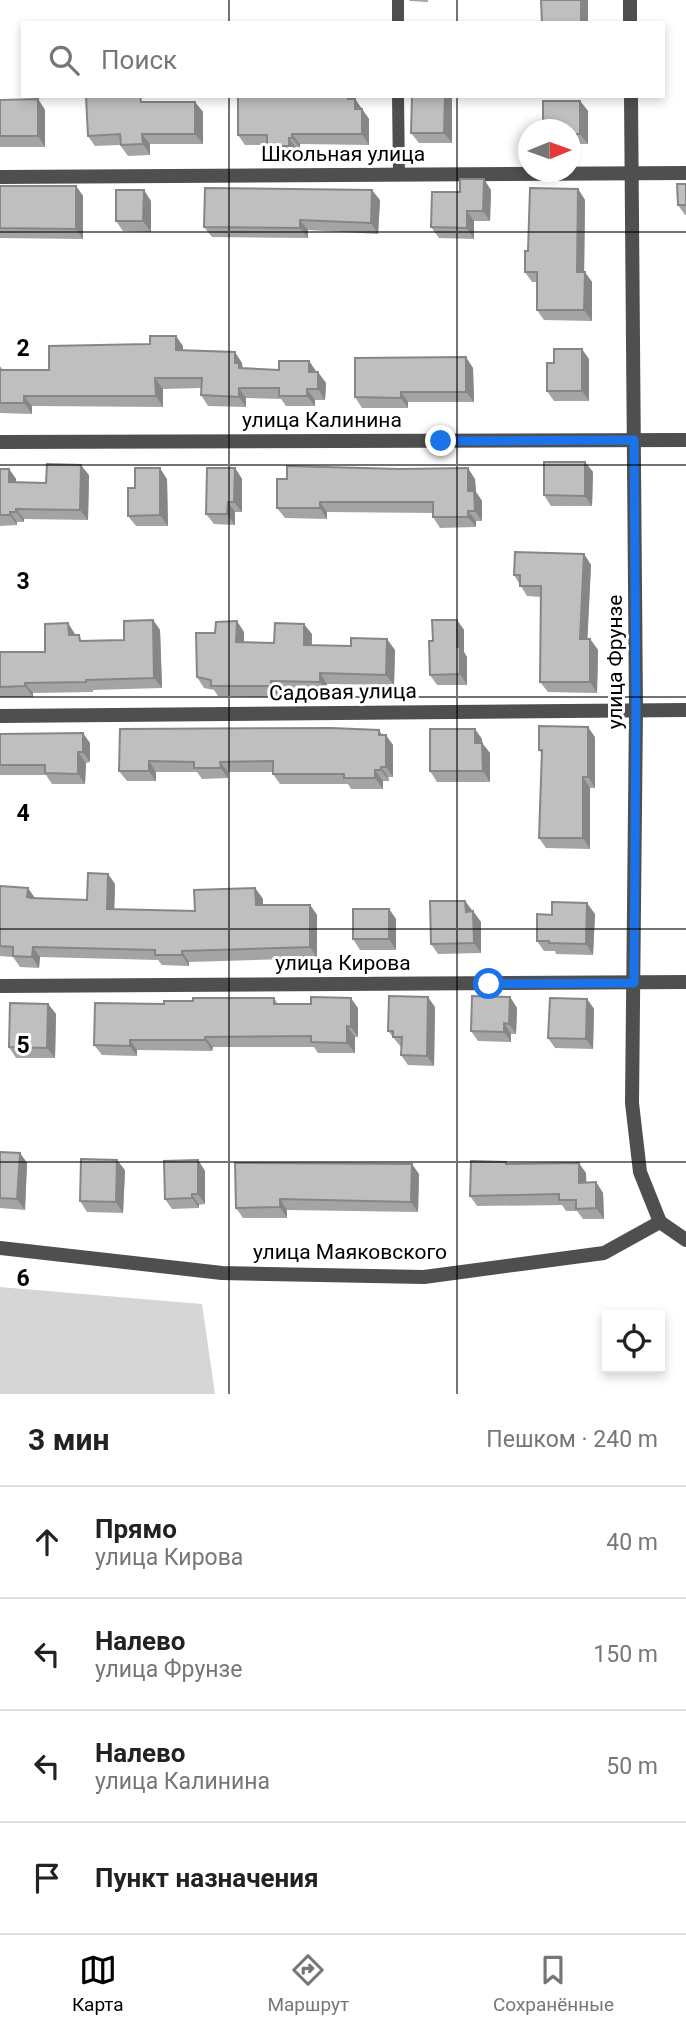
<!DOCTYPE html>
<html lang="ru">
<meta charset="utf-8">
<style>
body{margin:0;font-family:Roboto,sans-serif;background:#f2f2f2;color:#222}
.controls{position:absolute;right:21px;bottom:21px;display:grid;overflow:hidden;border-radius:0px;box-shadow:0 4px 10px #0003}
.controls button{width:63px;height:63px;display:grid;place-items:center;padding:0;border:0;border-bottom:2px solid #e0e0e0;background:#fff;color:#222;font:35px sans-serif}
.compass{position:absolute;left:518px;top:119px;width:63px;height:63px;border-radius:50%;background:#fff;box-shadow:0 4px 10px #0003;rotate:89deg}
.stop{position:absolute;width:21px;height:21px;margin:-16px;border:5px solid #1a73e8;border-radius:50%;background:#fff}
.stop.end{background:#1a73e8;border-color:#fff;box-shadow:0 2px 7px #0008}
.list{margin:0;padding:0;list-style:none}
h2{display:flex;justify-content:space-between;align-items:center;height:91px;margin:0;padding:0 28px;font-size:30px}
h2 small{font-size:23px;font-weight:400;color:#767676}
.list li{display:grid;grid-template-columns:46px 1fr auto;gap:21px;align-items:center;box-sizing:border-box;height:112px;padding:0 28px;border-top:2px solid #e0e0e0}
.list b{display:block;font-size:26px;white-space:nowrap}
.list p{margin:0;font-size:23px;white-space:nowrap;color:#767676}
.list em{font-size:23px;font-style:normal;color:#767676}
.icon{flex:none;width:38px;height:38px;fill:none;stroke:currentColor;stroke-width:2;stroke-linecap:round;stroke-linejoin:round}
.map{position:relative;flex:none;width:686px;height:1394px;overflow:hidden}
.search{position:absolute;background:#fff;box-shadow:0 4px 10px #0003;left:21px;right:21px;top:21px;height:77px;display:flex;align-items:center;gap:18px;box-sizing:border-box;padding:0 24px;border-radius:0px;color:#767676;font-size:26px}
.sheet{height:539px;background:#fff}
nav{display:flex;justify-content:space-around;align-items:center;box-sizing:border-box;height:98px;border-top:2px solid #e0e0e0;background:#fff;font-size:19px;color:#767676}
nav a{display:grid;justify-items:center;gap:4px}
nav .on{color:#000}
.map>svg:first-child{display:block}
.green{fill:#d6d6d6}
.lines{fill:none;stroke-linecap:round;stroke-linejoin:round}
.service{stroke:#4f4f4f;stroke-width:12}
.minor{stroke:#4f4f4f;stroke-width:14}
.tertiary{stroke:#4f4f4f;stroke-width:14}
.wall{fill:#a4a4a4}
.shaded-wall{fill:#868686}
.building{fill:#bfbfbf;stroke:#868686;stroke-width:2}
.route{stroke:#1a73e8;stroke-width:9}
.grid{fill:none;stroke:#000;stroke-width:2;stroke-opacity:0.55}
.labels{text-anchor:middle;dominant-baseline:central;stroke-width:6;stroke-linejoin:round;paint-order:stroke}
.street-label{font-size:21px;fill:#000;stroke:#fff}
.grid-label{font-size:23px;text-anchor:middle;font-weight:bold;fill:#000;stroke:#fff;stroke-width:6;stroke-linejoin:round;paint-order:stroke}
</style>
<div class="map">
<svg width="686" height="1394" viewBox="0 0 686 1394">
<rect width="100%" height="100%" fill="#fff"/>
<polygon class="green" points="0,1287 202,1304 215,1394 0,1394"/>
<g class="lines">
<g class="service">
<polyline points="398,0 398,23"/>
<polyline points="398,96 399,175"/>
</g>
<g class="minor">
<polyline points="0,177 686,173"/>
<polyline points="0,442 686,440"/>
<polyline points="0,716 686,710"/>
<polyline points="0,986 686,982"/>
<polyline points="0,1248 222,1273 424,1277 604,1253 660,1222"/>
</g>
<g class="tertiary">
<polyline points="630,0 630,23"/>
<polyline points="631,96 636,710 632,1103 640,1172 660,1222 686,1240"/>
</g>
</g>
<g class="wall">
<polygon points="409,0 428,0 428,2 410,1"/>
<polygon points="452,96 452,143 419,143 411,133"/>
<polygon points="38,99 45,110 45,147 0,147 0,100"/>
<polygon points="355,99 369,119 369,145 300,144 300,148 296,148 296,156 274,156 267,145 245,145 238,135"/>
<polygon points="580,101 588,111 588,144 570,144 570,130"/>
<polygon points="146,102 195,102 203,112 203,144 150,144 150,155 128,156 120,145 95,146 88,136"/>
<polygon points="686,184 686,215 685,215 678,205"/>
<polygon points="0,186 76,186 83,196 83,239 0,238"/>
<polygon points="578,189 585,200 584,272 592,282 592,321 544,320 537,310 537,282 532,282 525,272 528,251"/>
<polygon points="491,190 490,221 474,221 474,239 439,238 431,227 460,192"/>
<polygon points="380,200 378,234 308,230 308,238 212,237 204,227"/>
<polygon points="151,201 151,232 123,231 116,221"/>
<polygon points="183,346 183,350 242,363 243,369 279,370 309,361 316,372 326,383 325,400 315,400 315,406 286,406 281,399 246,398 246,407 208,406 201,395 201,388 163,389 163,407 32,406 32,414 0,413 0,366 3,370 49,370"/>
<polygon points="589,359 589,401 554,401 547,391"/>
<polygon points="473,368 474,402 408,402 408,408 362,408 355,397"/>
<polygon points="585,462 593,472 592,506 551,506 544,495"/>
<polygon points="235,468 242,479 242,512 235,512 235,525 214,524 206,514"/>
<polygon points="0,469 9,469 16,479 16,482 46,483 89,475 88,520 24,519 24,522 17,522 17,525 0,526"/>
<polygon points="167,479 168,526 136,526 128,516 135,488"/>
<polygon points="475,479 476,492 482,501 482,521 476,521 476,527 440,528 433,517 433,513 327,512 327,519 285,518 277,508"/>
<polygon points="584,554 591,565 587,639 590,639 598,650 597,693 548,692 540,682 541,597 527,596 514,575"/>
<polygon points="153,620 160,630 162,688 93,690 93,692 33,693 33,697 0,697 0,652 45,652 75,634 75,635 83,641 124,640"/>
<polygon points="457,620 464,630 464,652 467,657 467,685 437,685 430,675 433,641"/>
<polygon points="244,632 244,642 274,643 312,634 312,645 395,650 394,685 327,684 327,692 278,691 278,697 218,696 214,690 204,688 197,677"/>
<polygon points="120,729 382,735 393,745 393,777 388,777 389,781 383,781 383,789 351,789 348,784 280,784 273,774 273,772 228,772 228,778 202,779 197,772 156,772 156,781 127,781 119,771"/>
<polygon points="0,734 90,743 90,762 86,763 85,784 52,784 46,775 0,775"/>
<polygon points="595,737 595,788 590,788 590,849 546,848 539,838 542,754 539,750"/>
<polygon points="482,739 482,743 490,753 490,782 437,782 430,771"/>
<polygon points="108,874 115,884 114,910 195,911 255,888 263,899 263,905 310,905 317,915 317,958 189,962 189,966 162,965 158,960 40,957 39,968 20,967 13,957 0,956 0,886 35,898 87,900"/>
<polygon points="465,901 481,922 481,953 438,954 431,944"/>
<polygon points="389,909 396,919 396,950 360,950 353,939"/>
<polygon points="595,914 593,955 556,954 555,951 544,951 537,941"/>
<polygon points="510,997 517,1008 516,1034 511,1034 511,1042 478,1041 471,1031"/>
<polygon points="274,998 278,1004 358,1008 358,1037 355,1037 355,1053 318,1053 314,1047 213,1047 212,1051 137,1050 137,1056 102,1055 94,1045 193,1001"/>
<polygon points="587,999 594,1009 593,1049 555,1048 548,1038"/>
<polygon points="48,1004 56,1014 55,1058 16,1058 9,1047"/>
<polygon points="435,1007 434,1066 408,1065 401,1055 401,1047 388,1031"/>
<polygon points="0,1152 20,1153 27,1163 25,1210 0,1208"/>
<polygon points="198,1160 205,1171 205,1204 199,1205 199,1208 172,1209 165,1199"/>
<polygon points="508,1164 586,1173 586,1182 596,1182 603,1193 604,1219 583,1219 577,1211 566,1211 562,1205 477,1206 470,1196"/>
<polygon points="125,1170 123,1213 87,1212 80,1201"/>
<polygon points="419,1174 418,1212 287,1210 287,1218 243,1218 236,1208"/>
</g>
<g class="shaded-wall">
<rect x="581" y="0" width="7" height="23"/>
<polygon points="348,96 355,96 355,99 369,119 369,145 362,134 348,99"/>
<polygon points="445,96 452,96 452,143 444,133"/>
<polygon points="38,99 45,110 45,147 38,136"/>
<polygon points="580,101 588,111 588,144 580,134"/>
<polygon points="195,102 203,112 203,144 195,134"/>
<polygon points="142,134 150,144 150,155 143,144"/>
<polygon points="292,134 300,144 300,148 292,138"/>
<polygon points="289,138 296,148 296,156 289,146"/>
<polygon points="484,179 491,190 490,221 483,211"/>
<polygon points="76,186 83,196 83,239 76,229"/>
<polygon points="578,189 585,200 584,282 577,272"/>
<polygon points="144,190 151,201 151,232 143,221"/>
<polygon points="372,190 380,200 378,234 371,223"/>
<polygon points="467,211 474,221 474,239 467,228"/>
<polygon points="300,220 308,230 308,238 300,228"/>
<polygon points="585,272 592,282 592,321 584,310"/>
<polygon points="176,336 183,346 183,360 176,350"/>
<polygon points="582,349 589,359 589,401 582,391"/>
<polygon points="235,352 242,363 242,368 246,373 246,379 235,363"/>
<polygon points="466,357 473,368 474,402 466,392"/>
<polygon points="309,361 316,371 316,382 309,372"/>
<polygon points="318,372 326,383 325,400 318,389"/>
<polygon points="155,378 163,389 163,407 156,396"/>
<polygon points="239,388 246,398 246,407 239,397"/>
<polygon points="307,389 315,400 315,406 307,396"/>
<polygon points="401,392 408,402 408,408 401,398"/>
<polygon points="24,396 32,406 32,414 24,403"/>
<polygon points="585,462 593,472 592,506 585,496"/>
<polygon points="81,465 89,475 88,520 80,510"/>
<polygon points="160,468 167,479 168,526 160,515"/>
<polygon points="235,468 242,479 242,512 234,502"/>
<polygon points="468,468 475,479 476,492 482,501 482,521 475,511 468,491"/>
<polygon points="9,469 16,479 16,492 9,482"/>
<polygon points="228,502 235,512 235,525 227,514"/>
<polygon points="320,502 327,512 327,519 320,508"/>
<polygon points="16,509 24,519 24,522 16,512"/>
<polygon points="468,511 476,521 476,527 468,517"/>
<polygon points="10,512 17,522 17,525 10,515"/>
<polygon points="584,554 591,565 587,649 580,639"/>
<polygon points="153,620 160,630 162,688 154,678"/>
<polygon points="457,620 464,630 464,652 467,657 467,685 460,674 457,647"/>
<polygon points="237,621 244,632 244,652 236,642"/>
<polygon points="68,623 75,634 76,646 69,635"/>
<polygon points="304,624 312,634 311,656 304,645"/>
<polygon points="387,639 395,650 394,685 386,675"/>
<polygon points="590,639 598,650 597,693 590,682"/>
<polygon points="320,673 327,684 327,692 320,682"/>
<polygon points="271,681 278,691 278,697 271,686"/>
<polygon points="25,683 33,693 33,697 25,686"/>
<polygon points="588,727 595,737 595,788 588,777"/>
<polygon points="475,729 482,739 482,753 475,743"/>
<polygon points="379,730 386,741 386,735 393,745 393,777 386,767"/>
<polygon points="83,733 90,743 90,762 83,752"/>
<polygon points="482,743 490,753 490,782 483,771"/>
<polygon points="78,752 86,763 85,784 78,774"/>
<polygon points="149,761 156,772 156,781 149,771"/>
<polygon points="220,762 228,772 228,778 221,768"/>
<polygon points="381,767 388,777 389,781 381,770"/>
<polygon points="375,770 383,781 383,789 375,778"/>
<polygon points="583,777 590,788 590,849 583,838"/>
<polygon points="108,874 115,884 114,920 107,909"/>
<polygon points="28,888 35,898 35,907 27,897"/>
<polygon points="255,888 263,899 263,915 256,905"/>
<polygon points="465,901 473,912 466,912"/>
<polygon points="587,903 595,914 593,955 586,944"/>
<polygon points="310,905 317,915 317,958 310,947"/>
<polygon points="389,909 396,919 396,950 389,939"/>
<polygon points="473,911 481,922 481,953 474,943"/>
<polygon points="33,947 40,957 39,968 32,957"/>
<polygon points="182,951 189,962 189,966 182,955"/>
<polygon points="428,997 435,1007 434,1066 427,1056"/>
<polygon points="510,997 517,1008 516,1034 509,1024"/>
<polygon points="351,998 358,1008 358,1037 351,1027"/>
<polygon points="587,999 594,1009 593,1049 586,1039"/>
<polygon points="48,1004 56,1014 55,1058 47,1048"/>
<polygon points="504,1023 511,1034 511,1042 504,1032"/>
<polygon points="347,1026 355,1037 355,1053 347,1043"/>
<polygon points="205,1037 213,1047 212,1051 205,1040"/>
<polygon points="130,1040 137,1050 137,1056 130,1046"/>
<polygon points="20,1153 27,1163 25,1210 17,1199"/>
<polygon points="117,1160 125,1170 123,1213 116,1202"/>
<polygon points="198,1160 205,1171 205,1204 198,1194"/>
<polygon points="579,1163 586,1173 587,1193 579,1183"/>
<polygon points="412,1164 419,1174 418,1212 411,1202"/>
<polygon points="596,1182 603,1193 604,1219 596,1208"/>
<polygon points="192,1194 199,1205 199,1208 192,1198"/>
<polygon points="280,1199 287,1210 287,1218 280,1207"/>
</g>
<g class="building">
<polygon points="541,0 581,0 581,23 542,23"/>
<polygon points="96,96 140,96 141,102 195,102 195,134 142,134 143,144 121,145 120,134 88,136 86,97"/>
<polygon points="238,96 348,96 348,99 355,99 355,109 362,109 362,134 292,134 292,138 289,138 289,146 267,146 267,135 238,135"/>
<polygon points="412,96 445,96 444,133 411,133"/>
<polygon points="38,99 38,136 0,136 0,100"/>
<polygon points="543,101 580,101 580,134 570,134 570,130 543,130"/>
<polygon points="460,179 484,179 483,211 467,211 467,228 431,227 432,192 460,192"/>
<polygon points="677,184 686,184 686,205 678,205"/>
<polygon points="0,186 76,186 76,229 0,228"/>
<polygon points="205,188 372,190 371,223 300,220 300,228 204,227"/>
<polygon points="530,188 578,189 577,272 585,272 584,310 537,310 537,272 525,272 525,251 528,251"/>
<polygon points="116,190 144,190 143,221 116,221"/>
<polygon points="150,336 176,336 176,350 235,352 235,363 239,363 239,368 279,370 279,361 309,361 309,372 318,372 318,389 307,389 307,396 279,396 279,388 239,388 239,397 201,395 202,378 155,378 156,396 24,396 24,403 0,403 0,370 49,370 49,346 150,344"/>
<polygon points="554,349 582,349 582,391 547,391 547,363 554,363"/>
<polygon points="466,357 466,392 401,392 401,398 355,397 355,358"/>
<polygon points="544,462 585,462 585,496 544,495"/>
<polygon points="47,464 81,465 80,510 16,509 16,512 10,512 10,515 0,515 0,469 9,469 9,482 46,483"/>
<polygon points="287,466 400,469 468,468 468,491 474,491 475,511 468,511 468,517 433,517 433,502 320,502 320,508 277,508 277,479 287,479"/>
<polygon points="135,468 160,468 160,515 128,516 128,488 135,488"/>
<polygon points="207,468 235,468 234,502 228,502 227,514 206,514"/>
<polygon points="515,552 584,554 580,639 590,639 590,682 540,682 541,586 520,586 520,575 514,575"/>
<polygon points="153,620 154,678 86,680 86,682 25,683 25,686 0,687 0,652 45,652 45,624 68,623 69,635 79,635 80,641 124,640 124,621"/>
<polygon points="432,620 457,620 457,647 460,647 460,674 430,675 429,641 433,641"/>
<polygon points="237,621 236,642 274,643 275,623 304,624 304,645 351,646 351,638 387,639 386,675 320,673 320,682 271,681 271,686 211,686 211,680 197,677 196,633 215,633 216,622"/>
<polygon points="539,726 588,727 588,777 583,777 583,838 539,838 542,750 539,750"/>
<polygon points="331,728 379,730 379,735 386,735 386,767 381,767 381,770 375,770 375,778 344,778 344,774 273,774 273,761 220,762 221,768 194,768 194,762 149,761 149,771 119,771 120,729"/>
<polygon points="430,729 475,729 475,743 482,743 483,771 430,771"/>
<polygon points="83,733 83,752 78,752 78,774 45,773 45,765 0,765 0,734"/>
<polygon points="88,873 108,874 107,909 195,911 194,890 255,888 256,905 310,905 310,947 182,951 182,955 155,955 155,950 33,947 32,957 13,956 13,947 0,946 0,886 28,888 27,897 31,898 87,900"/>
<polygon points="430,901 465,901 466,912 473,911 474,943 431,944"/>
<polygon points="552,902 587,903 586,944 549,943 549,941 537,941 537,914 552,915"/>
<rect x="353" y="909" width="36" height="30"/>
<polygon points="389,996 428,997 427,1056 401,1055 402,1037 393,1037 393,1031 388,1031"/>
<polygon points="472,996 510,997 509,1024 504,1023 504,1032 471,1031"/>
<polygon points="311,997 351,998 351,1027 347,1026 347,1043 311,1042 311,1036 205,1037 205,1040 130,1040 130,1046 94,1045 95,1003 164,1004 164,1001 193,1001 193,998 274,998 274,1004 311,1004"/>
<polygon points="550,998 587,999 586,1039 548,1038"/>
<polygon points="10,1003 48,1004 47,1048 9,1047"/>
<polygon points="0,1152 20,1153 17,1199 0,1198"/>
<polygon points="81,1159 117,1160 116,1202 80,1201"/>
<polygon points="198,1160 198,1194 192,1194 192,1198 165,1199 164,1161"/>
<polygon points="471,1161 506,1162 506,1164 579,1163 579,1183 596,1182 596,1208 576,1209 576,1200 559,1200 559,1194 470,1196"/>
<polygon points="235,1163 412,1164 411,1202 280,1199 280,1207 236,1208"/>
</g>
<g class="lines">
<polyline class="route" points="441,441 634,440 636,710 634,983 489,984"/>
</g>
<path class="grid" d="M 229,0 L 229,23M 457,0 L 457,23M 229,96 L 229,1394M 457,96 L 457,1394M 0,232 L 686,232M 0,465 L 686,465M 0,697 L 686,697M 0,929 L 686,929M 0,1162 L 686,1162"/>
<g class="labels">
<g class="street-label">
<text x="343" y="154">Школьная улица</text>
<text x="322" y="420">улица Калинина</text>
<text transform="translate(615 662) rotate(-90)">улица Фрунзе</text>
<text transform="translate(343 692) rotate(-1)">Садовая улица</text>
<text x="343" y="963">улица Кирова</text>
<text x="350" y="1252">улица Маяковского</text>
</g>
</g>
<g class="grid-label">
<text x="23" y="356">2</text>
<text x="23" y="589">3</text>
<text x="23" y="821">4</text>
<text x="23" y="1053">5</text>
<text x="23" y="1286">6</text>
</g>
</svg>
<div class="controls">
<button><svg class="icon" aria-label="locate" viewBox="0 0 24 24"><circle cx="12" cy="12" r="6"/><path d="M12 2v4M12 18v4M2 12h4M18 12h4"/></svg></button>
</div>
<svg class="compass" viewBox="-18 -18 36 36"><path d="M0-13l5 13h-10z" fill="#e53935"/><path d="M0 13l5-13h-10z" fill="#767676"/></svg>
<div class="stop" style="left:489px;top:984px"></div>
<div class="stop end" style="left:441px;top:441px"></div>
<div class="search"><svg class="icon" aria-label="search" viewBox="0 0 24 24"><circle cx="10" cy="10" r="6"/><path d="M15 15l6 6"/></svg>Поиск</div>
</div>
<section class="sheet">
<h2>3 мин<small>Пешком · 240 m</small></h2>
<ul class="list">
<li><svg class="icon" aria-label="ahead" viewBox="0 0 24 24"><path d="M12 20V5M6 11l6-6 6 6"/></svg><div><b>Прямо</b><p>улица Кирова</p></div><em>40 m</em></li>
<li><svg class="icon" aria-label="left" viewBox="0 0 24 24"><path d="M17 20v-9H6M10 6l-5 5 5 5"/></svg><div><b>Налево</b><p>улица Фрунзе</p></div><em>150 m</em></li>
<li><svg class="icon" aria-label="left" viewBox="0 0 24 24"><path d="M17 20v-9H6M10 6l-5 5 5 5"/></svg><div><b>Налево</b><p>улица Калинина</p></div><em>50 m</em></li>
<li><svg class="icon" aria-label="arrive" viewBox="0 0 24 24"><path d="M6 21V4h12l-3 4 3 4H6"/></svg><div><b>Пункт назначения</b></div></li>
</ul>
</section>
<nav>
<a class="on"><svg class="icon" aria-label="map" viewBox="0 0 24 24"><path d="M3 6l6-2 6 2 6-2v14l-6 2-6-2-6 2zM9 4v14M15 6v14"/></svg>Карта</a>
<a><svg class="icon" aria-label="directions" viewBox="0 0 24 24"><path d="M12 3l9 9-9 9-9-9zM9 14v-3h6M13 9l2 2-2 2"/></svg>Маршрут</a>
<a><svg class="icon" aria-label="saved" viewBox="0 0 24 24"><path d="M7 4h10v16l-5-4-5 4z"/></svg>Сохранённые</a>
</nav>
